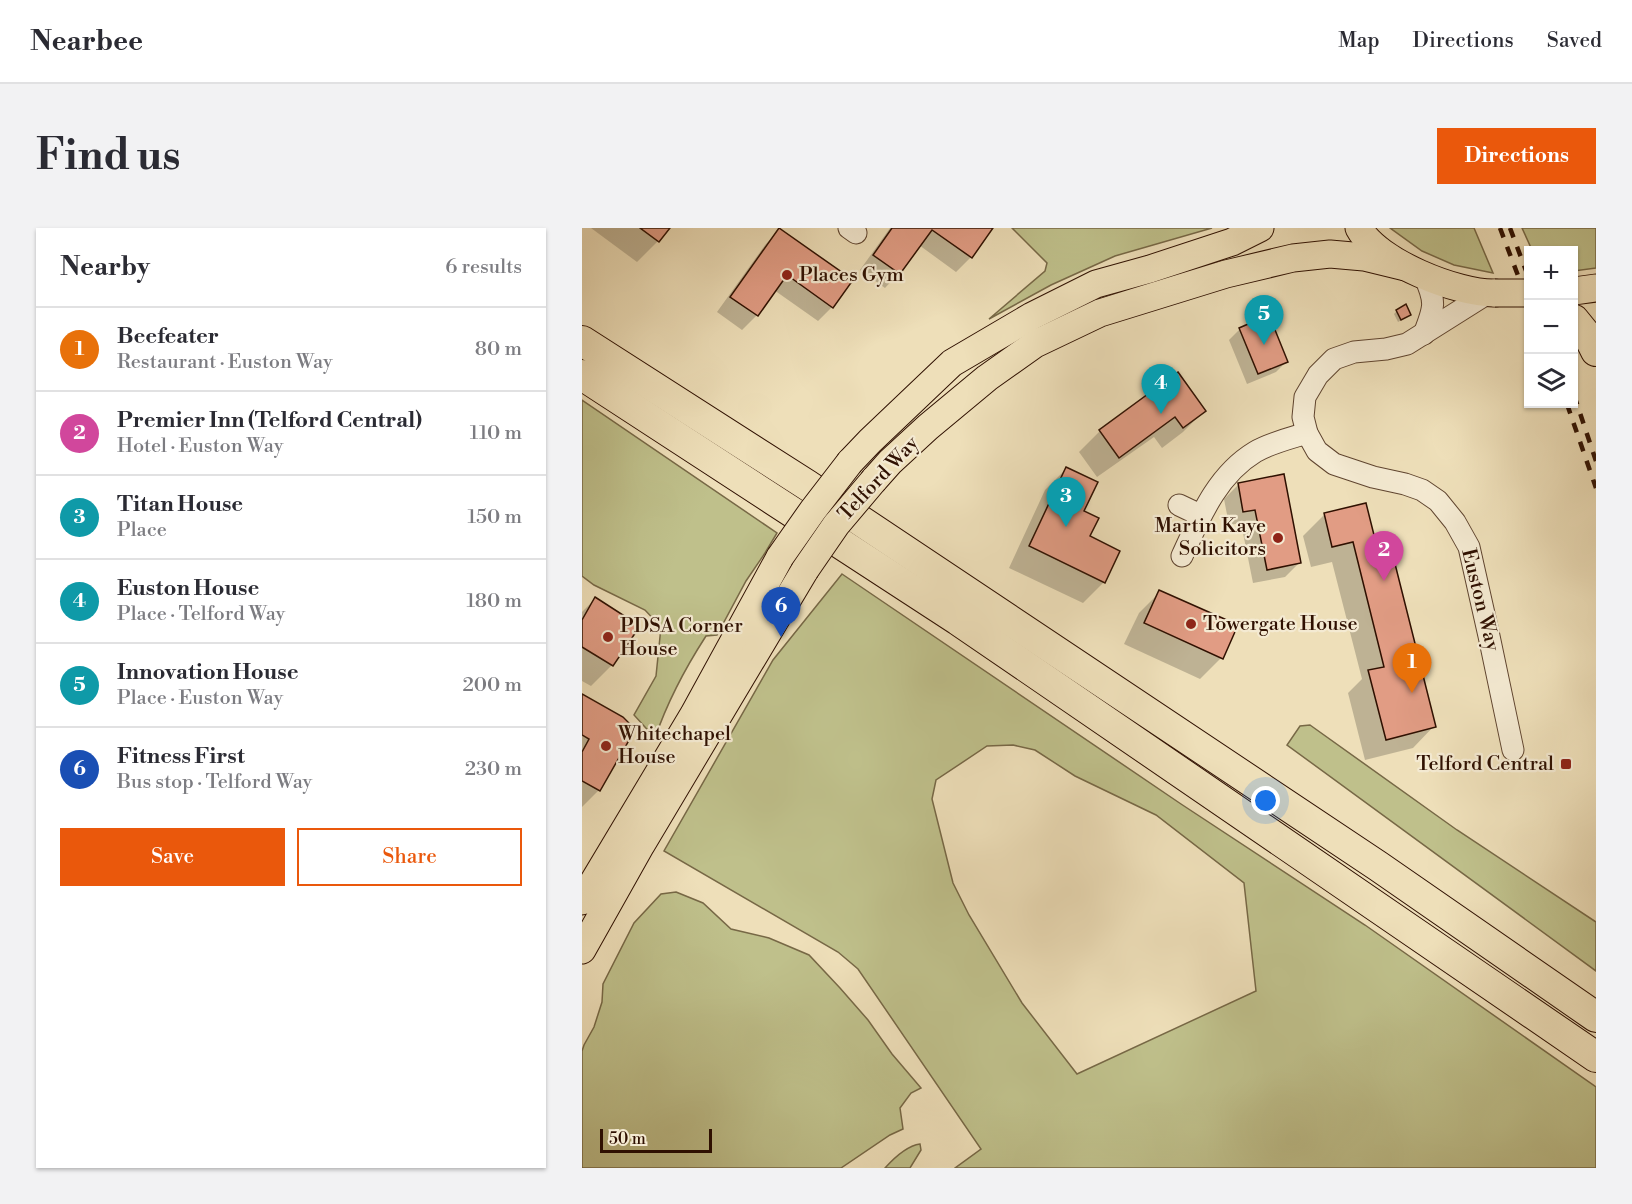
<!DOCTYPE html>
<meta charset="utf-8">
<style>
body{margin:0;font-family:"Libre Bodoni",serif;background:#f2f2f3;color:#2b2b33}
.controls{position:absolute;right:18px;top:18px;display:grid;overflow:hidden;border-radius:0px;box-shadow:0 2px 4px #0004}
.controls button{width:54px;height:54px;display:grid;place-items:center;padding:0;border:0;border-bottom:2px solid #e1e1e2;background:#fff;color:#2b2b33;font:30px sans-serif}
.scale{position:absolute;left:18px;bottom:15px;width:112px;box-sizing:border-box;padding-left:6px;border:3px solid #2f1001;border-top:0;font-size:16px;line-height:21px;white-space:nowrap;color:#2f1001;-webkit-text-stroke:4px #f4ead2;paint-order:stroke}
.you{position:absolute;left:684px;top:573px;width:21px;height:21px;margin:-15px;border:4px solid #fff;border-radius:50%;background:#1a73e8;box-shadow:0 0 0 9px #1a73e833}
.badge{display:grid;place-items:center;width:39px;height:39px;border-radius:50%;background:#ea580c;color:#fff;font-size:20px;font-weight:700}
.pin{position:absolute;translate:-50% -50px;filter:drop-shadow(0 2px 3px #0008)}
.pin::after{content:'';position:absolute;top:32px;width:21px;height:18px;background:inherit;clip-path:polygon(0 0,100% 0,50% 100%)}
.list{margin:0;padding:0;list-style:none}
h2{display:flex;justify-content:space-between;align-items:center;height:78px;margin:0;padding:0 24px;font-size:26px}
h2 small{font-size:20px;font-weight:400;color:#7c7c81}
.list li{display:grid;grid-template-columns:39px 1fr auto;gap:18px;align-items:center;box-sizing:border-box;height:84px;padding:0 24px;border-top:2px solid #e1e1e2}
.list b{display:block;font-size:22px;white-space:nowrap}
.list p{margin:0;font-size:20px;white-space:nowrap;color:#7c7c81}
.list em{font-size:20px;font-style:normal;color:#7c7c81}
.actions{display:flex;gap:12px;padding:18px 24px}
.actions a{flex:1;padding:14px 0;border:2px solid #ea580c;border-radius:0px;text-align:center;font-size:21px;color:#ea580c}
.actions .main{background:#ea580c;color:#fff}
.icon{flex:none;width:33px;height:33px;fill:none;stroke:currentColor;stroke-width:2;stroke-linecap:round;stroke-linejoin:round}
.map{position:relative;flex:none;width:1014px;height:940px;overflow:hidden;border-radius:0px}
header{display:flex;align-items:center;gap:36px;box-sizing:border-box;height:84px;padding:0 30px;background:#fff;border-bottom:2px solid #e1e1e2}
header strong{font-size:28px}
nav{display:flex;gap:33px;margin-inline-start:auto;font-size:21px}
.intro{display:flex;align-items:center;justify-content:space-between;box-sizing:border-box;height:144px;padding:0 36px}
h1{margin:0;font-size:42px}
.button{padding:15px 27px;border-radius:0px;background:#ea580c;color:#fff;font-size:21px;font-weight:700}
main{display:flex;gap:36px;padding:0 36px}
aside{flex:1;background:#fff;border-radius:0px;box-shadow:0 2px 4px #0004}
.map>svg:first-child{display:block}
.green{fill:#bfc08b;stroke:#776846;stroke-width:1.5;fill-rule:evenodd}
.shadow{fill:#0003}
.building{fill:#e19c84;stroke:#2f1001;stroke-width:1.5}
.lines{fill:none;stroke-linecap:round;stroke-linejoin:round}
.minor-casing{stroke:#5f442f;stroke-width:23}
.major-casing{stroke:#2f1001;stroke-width:29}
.highway-casing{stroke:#2f1001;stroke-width:32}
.minor{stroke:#f4ead2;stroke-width:21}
.major{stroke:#eedfb9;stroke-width:27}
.highway{stroke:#eedfb9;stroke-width:30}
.rail{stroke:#2f1001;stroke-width:4.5;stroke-dasharray:10 10;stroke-linecap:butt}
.major-bridge-casing{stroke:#2f1001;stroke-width:29;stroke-linecap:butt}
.major-bridge{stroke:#eedfb9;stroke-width:27}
.poi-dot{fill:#8f2418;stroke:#f4ead2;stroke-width:2}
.labels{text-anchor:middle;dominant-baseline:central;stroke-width:4.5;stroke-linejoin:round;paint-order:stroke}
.poi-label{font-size:20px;fill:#2f1001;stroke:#f4ead2;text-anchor:start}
.street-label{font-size:20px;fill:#2f1001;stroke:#f4ead2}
</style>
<header>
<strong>Nearbee</strong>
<nav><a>Map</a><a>Directions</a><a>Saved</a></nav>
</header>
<div class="intro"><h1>Find us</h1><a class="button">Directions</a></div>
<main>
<aside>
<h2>Nearby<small>6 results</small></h2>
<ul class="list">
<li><span class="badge" style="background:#e8710a">1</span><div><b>Beefeater</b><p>Restaurant · Euston Way</p></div><em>80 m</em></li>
<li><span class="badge" style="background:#d1479c">2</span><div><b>Premier Inn (Telford Central)</b><p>Hotel · Euston Way</p></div><em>110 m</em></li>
<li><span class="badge" style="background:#0f9aa8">3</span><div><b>Titan House</b><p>Place</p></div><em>150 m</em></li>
<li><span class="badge" style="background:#0f9aa8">4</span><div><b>Euston House</b><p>Place · Telford Way</p></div><em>180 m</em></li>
<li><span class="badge" style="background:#0f9aa8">5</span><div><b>Innovation House</b><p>Place · Euston Way</p></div><em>200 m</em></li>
<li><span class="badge" style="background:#1a4fb4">6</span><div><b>Fitness First</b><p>Bus stop · Telford Way</p></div><em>230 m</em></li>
</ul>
<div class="actions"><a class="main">Save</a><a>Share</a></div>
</aside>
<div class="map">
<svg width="1014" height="940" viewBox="0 0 1014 940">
<rect width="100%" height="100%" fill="#eedfb9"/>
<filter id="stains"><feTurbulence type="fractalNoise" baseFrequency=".00333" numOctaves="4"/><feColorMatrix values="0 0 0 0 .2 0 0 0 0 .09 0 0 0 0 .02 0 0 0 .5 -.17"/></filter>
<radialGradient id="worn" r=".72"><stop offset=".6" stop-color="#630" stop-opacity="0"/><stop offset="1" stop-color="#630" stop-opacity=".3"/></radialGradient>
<g class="green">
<polygon points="430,0 630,0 533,28 469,57 407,91 463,43 465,35"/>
<polygon points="808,0 892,0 911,45 872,37 840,23"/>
<polygon points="940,0 1014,0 1014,40 992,43 992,22 950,22"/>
<path d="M 0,172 L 195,305 L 183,325 L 164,353 L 135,407 L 124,408 C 102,442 86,472 73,510 L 52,487 L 74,448 L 79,399 L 63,382 L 12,357 L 0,348 Z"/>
<path d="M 260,346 L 599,576 L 783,697 L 1014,859 L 1014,940 L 373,940 L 399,921 L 276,741 L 256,724 L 82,623 L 191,432 ZM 431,517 L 453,522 L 493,548 L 574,587 L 662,655 L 674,763 L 495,846 L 440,775 L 387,687 L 371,655 L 350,571 L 354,552 L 405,518 Z"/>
<polygon points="728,497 875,602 1014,694 1014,743 705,517 718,498"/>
<polygon points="94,664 121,675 149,701 187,710 227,727 258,760 286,792 310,826 339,860 329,865 318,880 321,901 308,907 259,940 0,940 0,823 2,817 12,799 20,774 21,756 52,695 79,666"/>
<path d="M 338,916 L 339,922 L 328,940 L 303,940 C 312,930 324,918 338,916 Z"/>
</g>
<g class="shadow">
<polygon points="9,0 86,0 76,13 55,34"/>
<polygon points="308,0 406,0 408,2 389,29 374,44 337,17 317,45 303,60 278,42"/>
<polygon points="197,2 250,79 236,93 192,62 175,87 160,102 135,84 183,17"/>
<polygon points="815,83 825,89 816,94 812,86"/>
<polygon points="658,101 704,134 694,144 665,156 647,112"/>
<polygon points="622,183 601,204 580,220 572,209 515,249 497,224 518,203"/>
<polygon points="484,241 500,284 506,309 522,354 501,375 427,340 463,262"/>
<polygon points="656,257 717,335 703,349 671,355 659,295 647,297 642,271"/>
<polygon points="742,287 791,313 852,498 831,520 783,532 766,465 780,451 750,334 729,339 721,308"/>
<polygon points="578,364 639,430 618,451 542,416 557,385"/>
<polygon points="13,371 30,437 9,458 0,453 0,384"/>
<polygon points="0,467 48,507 17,562 0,579"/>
</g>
<g class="building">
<polygon points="58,0 88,0 77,14"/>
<polygon points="197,0 271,52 251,80 205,47 176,88 148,69"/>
<polygon points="310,0 411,0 390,30 350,2 318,46 291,27"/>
<polygon points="824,76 829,87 819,92 814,82"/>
<polygon points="687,87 706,134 676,146 657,100"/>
<polygon points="596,144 624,183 601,200 593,189 537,230 517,202"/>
<polygon points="484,239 516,254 502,283 517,290 508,308 538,323 523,355 447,318"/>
<polygon points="702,246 719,335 685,342 673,282 661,284 656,255"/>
<polygon points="784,275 793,311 806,308 854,499 804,512 786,442 802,439 771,314 750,319 742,285"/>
<polygon points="577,362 656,397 641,431 562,395"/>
<polygon points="13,369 58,398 31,438 0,419 0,392"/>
<polygon points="0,466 41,489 49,497 50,507 18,563 0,553 0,524 7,511 0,507"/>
</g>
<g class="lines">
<defs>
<g id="minor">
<polyline points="267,0 274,5"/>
<path d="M 842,47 C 854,74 853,78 842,106"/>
<polyline points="906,65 825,116 804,121 772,124 752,131 736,147 723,169 721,189 725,205 735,223 752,236 791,249 823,256 840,262 856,273 873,294 887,319 907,408 931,522"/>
<polyline points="597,277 618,287"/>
<path d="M 600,328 C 618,289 635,247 673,224 C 688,215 709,210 725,205"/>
</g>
<g id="major">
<path d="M 777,0 C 795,34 876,66 913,65"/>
<polyline points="992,63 1014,60"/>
<polyline points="268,234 288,213 370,135 450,88 514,56 568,41 650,14 678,0"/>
<polyline points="292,252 308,234 346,199 405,150 453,116 518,85 644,46 711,30 748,26 782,29 823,39"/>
<polyline points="0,673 112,486 198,329"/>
<polyline points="0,722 59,617 223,342"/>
</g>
<g id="highway">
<polyline points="992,92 1009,113 1014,123"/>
<polyline points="0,113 225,257 796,638 1014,789"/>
<polyline points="0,147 376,392 1014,829"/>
</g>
</defs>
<use href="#minor" class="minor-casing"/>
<use href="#major" class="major-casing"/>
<use href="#highway" class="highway-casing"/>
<use href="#minor" class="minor"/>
<use href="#major" class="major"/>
<use href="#highway" class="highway"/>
<g class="rail">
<polyline points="918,0 946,74"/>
<polyline points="928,0 946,48"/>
<polyline points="992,167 1014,233"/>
<polyline points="985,176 1014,260"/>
</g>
<defs>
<g id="major-bridge">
<polyline points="913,65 946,65"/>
<polyline points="198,329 231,282 268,234"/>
<polyline points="223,342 254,297 292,252"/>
</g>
</defs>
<use href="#major-bridge" class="major-bridge-casing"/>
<use href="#major-bridge" class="major-bridge"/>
</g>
<g class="poi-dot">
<circle cx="205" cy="47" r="6"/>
<circle cx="696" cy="310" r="6"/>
<circle cx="609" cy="396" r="6"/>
<circle cx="26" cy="409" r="6"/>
<circle cx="24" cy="518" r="6"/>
<rect x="978" y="530" width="12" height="12" rx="3"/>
</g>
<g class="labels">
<g class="poi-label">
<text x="217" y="47">Places Gym</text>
<text x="684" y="298" text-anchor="end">Martin Kaye<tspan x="684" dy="23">Solicitors</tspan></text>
<text x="621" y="396">Towergate House</text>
<text x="38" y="398">PDSA Corner<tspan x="38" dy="23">House</tspan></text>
<text x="36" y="506">Whitechapel<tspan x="36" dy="23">House</tspan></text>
<text x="972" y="536" text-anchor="end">Telford Central</text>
</g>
<g class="street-label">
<text transform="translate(297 251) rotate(-47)">Telford Way</text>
<text transform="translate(898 372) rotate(76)">Euston Way</text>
</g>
</g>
<rect width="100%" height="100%" filter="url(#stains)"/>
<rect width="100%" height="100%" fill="url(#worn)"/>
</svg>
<div class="controls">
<button>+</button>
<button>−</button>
<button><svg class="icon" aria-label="layers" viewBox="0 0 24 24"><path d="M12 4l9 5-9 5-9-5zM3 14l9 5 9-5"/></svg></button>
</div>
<div class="scale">50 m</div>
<div class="you"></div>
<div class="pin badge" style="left:830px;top:465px;background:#e8710a">1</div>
<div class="pin badge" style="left:802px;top:353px;background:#d1479c">2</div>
<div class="pin badge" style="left:484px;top:299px;background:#0f9aa8">3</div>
<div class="pin badge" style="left:579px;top:186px;background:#0f9aa8">4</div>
<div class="pin badge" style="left:682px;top:117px;background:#0f9aa8">5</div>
<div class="pin badge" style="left:199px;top:409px;background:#1a4fb4">6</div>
</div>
</main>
